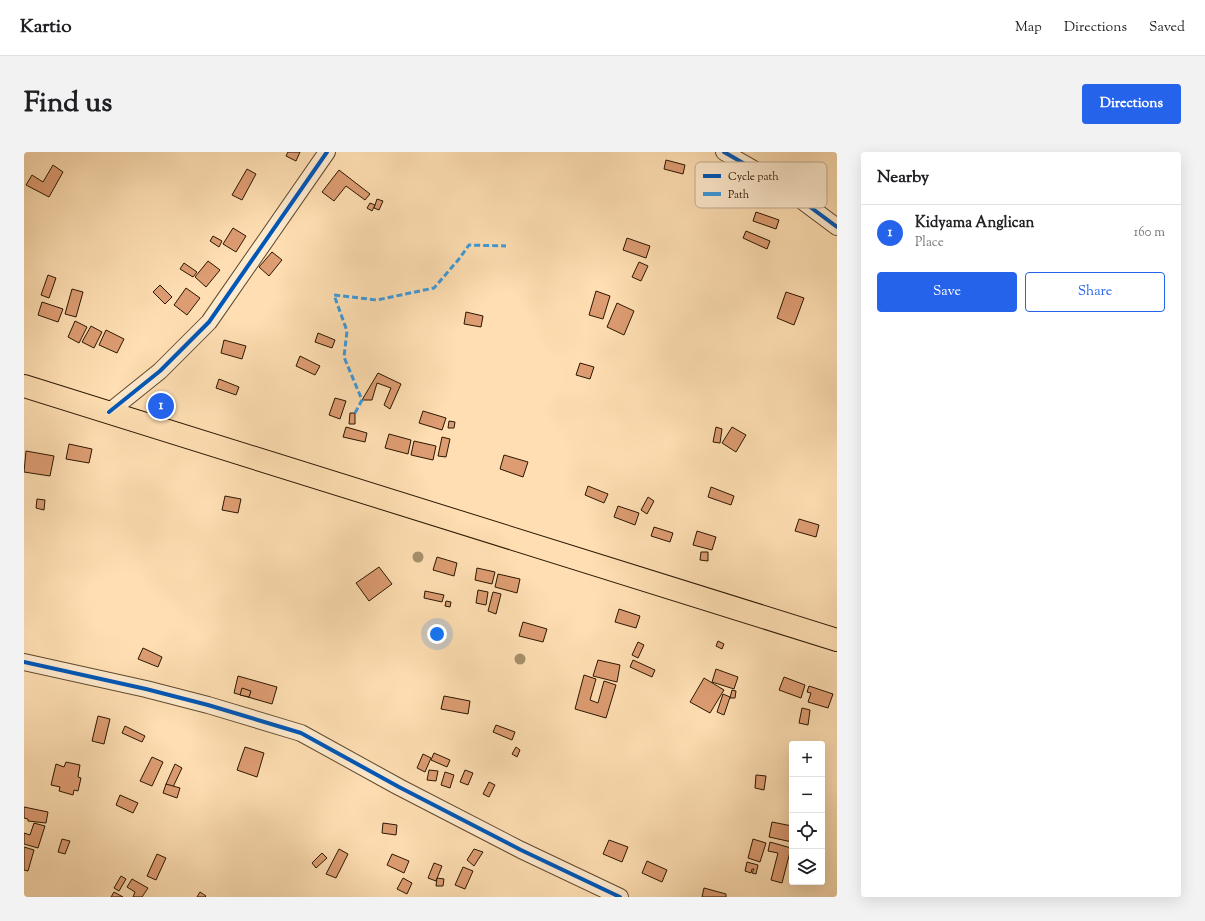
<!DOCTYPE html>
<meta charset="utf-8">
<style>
body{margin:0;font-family:"Sorts Mill Goudy",serif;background:#f2f2f2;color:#202124}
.controls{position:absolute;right:12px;bottom:12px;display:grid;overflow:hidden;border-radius:4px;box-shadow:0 4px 16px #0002}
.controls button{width:36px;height:36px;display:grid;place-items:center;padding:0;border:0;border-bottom:1px solid #e0e0e0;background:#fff;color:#202124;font:20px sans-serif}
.you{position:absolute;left:413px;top:482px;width:14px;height:14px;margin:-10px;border:3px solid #fff;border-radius:50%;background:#1a73e8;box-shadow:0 0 0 6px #1a73e833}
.badge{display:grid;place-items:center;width:26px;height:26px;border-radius:50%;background:#2563eb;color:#fff;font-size:13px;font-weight:700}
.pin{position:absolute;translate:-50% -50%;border:2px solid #fff;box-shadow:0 1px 4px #0006}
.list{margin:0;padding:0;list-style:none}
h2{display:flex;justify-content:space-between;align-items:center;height:52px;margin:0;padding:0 16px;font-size:17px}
h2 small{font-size:13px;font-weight:400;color:#757577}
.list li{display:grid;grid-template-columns:26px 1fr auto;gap:12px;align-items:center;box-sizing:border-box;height:56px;padding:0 16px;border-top:1px solid #e0e0e0}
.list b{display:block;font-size:15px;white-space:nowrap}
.list p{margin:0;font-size:13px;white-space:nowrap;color:#757577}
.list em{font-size:13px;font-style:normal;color:#757577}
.actions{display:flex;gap:8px;padding:12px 16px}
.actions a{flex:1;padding:9px 0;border:1px solid #2563eb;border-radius:4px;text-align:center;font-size:14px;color:#2563eb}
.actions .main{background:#2563eb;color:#fff}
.icon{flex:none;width:22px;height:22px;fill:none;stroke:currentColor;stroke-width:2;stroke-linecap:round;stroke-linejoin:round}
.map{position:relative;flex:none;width:813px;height:745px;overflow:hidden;border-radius:4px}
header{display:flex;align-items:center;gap:24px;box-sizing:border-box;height:56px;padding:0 20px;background:#fff;border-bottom:1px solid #e0e0e0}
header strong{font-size:19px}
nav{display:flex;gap:22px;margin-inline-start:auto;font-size:14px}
.intro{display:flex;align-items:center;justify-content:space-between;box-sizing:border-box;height:96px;padding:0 24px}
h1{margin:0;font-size:28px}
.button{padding:10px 18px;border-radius:4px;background:#2563eb;color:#fff;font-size:14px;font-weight:700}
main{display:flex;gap:24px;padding:0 24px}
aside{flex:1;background:#fff;border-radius:4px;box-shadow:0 4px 16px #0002}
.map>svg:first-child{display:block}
.building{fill:#dd9c72;stroke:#2a1701}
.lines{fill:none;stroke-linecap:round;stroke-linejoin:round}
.street-casing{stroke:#5f492d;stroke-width:18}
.highway-casing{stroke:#2a1701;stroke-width:24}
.street{stroke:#feeacd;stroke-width:16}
.highway{stroke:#fedeb2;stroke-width:22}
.quiet{stroke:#3d9add;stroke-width:3;stroke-dasharray:6 3;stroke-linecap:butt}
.cycleway-casing{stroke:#feeacd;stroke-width:6}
.cycleway{stroke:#0057b8;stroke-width:4}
.tree{fill:#a6916c}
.key{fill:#feeacd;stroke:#beab90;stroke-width:1}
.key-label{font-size:11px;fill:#2a1701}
</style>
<header>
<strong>Kartio</strong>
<nav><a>Map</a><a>Directions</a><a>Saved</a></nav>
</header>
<div class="intro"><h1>Find us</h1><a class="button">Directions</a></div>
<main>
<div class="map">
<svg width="813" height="745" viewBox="0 0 813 745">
<rect width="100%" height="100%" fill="#fedeb2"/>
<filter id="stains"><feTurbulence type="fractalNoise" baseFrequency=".005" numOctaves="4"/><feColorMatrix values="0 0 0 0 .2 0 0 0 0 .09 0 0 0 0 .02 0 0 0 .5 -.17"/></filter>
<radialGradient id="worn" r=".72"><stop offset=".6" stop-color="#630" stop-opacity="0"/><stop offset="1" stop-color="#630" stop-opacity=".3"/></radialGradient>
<g class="building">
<polygon points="264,0 276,0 272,9 262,4"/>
<polygon points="642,8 661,13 659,22 640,17"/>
<polygon points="29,13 39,20 25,45 2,33 8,23 19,30"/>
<polygon points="223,17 232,22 218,48 208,43"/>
<polygon points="315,18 346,42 341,48 322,34 310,49 298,40"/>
<polygon points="353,47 359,49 355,58 350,56"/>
<polygon points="346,51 351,53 348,59 343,56"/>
<polygon points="732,60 755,68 752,77 729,69"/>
<polygon points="209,76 222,84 212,100 199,92"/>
<polygon points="722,79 746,89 743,97 719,86"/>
<polygon points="189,84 198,89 195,95 186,89"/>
<polygon points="603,86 626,94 622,106 599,98"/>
<polygon points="248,100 258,108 245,124 235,115"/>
<polygon points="184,109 196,118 182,135 171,125"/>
<polygon points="615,110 624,114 617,129 608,125"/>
<polygon points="160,111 173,120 169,125 156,117"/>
<polygon points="24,123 32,126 25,146 17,143"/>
<polygon points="136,133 148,145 141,152 129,140"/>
<polygon points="162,136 176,146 163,163 150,153"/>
<polygon points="48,137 59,140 52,165 41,162"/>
<polygon points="572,139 586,144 579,167 565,163"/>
<polygon points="762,140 780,146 770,173 753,166"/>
<polygon points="18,150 39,157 34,170 14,163"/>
<polygon points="593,151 610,159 600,183 583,175"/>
<polygon points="442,160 459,164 457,175 440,172"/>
<polygon points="51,169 63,175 55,191 44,185"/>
<polygon points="67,174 78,180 70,196 58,190"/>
<polygon points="82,178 100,187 93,201 75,193"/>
<polygon points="294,181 311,188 308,196 291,190"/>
<polygon points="200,188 222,194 218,207 197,201"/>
<polygon points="276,204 296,214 291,223 272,214"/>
<polygon points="556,211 570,215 566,227 552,223"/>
<polygon points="354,221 377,232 366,257 360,253 367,236 353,231 348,248 338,248"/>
<polygon points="195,227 215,235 212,243 192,236"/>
<polygon points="311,246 322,249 316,267 305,263"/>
<polygon points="399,259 422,266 418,278 395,271"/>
<polygon points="326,261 331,261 331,272 325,272"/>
<polygon points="425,269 431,270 430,276 424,276"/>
<polygon points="322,275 343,281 341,290 319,285"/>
<polygon points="692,275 698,277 696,291 689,290"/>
<polygon points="708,275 722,283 712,300 698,291"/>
<polygon points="365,282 387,288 384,302 361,296"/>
<polygon points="418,285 426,287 422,305 414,304"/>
<polygon points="390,289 412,294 409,308 387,303"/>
<polygon points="45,292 68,297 65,311 42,307"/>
<polygon points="2,299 30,304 26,324 0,320"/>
<polygon points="480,303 504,310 499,325 476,317"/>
<polygon points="564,334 584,342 580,351 561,343"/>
<polygon points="687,335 710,344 707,353 684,345"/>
<polygon points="201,344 217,347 214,361 198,358"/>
<polygon points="624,345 630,349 623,362 617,358"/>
<polygon points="13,347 21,348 20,358 12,356"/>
<polygon points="594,354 615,361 611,373 590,365"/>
<polygon points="775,367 795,373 792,385 771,379"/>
<polygon points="630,375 649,381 646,390 627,384"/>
<polygon points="673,379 692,385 688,398 669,393"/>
<polygon points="677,400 684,400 684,409 676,408"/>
<polygon points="413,405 433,411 430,424 409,418"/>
<polygon points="355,415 368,432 345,449 332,431"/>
<polygon points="453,416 471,420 468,432 451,428"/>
<polygon points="474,422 496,427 493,441 471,435"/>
<polygon points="454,438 464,440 462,453 452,451"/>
<polygon points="401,439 420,443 418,450 400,446"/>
<polygon points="469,440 477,442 472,462 464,459"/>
<polygon points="422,449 427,450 426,455 421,454"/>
<polygon points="595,457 616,464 612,476 591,470"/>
<polygon points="499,470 523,477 519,490 495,484"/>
<polygon points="694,489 700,492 698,497 692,494"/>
<polygon points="614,490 620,493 614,506 608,503"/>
<polygon points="119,496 138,505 134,515 114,507"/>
<polygon points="574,508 596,513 593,530 569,524"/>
<polygon points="609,508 631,518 628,525 606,515"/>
<polygon points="692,517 714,525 710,537 688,530"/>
<polygon points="560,523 572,527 566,548 574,551 580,529 592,533 582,566 551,557"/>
<polygon points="214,524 253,535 248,552 210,541"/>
<polygon points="760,525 781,533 777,546 755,538"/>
<polygon points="680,526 700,538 686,561 666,550"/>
<polygon points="785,534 809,542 804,556 784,550 787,541 783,540"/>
<polygon points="218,536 227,539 225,545 216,543"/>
<polygon points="708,538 712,539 711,546 706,546"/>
<polygon points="699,542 706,545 700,563 693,560"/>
<polygon points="420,544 446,549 444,562 417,557"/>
<polygon points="778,556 786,558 784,573 775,571"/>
<polygon points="74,564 86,567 80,592 68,589"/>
<polygon points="472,573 491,580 488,588 469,580"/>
<polygon points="101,574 121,584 118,590 98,581"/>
<polygon points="221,595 240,601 233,625 213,618"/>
<polygon points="492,595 496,598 493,605 488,602"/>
<polygon points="410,601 426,608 423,615 407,608"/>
<polygon points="399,602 407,606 401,620 393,616"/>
<polygon points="128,605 139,610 128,634 116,629"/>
<polygon points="42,610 56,613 54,625 57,626 54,639 50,638 49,643 35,639 36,635 27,633 32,612 40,615"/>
<polygon points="151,612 158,616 149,635 142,632"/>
<polygon points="405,618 414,619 412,629 403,628"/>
<polygon points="441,618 449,621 444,633 436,630"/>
<polygon points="421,620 430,623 426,636 417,633"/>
<polygon points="732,623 742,624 740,638 731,636"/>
<polygon points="465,630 471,633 465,645 459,642"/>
<polygon points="142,632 156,636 153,646 139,641"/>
<polygon points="96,643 114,651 109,661 92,653"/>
<polygon points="0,655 24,660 22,671 4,669 4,667 0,666"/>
<polygon points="748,670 768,674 768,690 745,685"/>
<polygon points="10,671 21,674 14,696 0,692 0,681 6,683"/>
<polygon points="359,671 373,673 372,683 358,681"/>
<polygon points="38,687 46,689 41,702 34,700"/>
<polygon points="729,687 742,691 736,710 724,706"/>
<polygon points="585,688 604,695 598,710 579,702"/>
<polygon points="746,690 767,696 758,731 747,728 754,701 744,699"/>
<polygon points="0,695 10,698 4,719 0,718"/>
<polygon points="315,697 324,702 312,726 302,722"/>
<polygon points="450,697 459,700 450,714 443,708"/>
<polygon points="298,701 303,706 292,716 288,711"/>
<polygon points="133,702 142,706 132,728 123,724"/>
<polygon points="368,702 385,709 380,721 363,713"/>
<polygon points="623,709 643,718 638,730 618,721"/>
<polygon points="723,710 734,713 732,722 728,721 730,717 728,717 727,721 721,719"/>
<polygon points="410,711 418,714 412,729 404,726"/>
<polygon points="439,715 449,719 441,737 431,733"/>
<polygon points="97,724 102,727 95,739 90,736"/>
<polygon points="379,726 388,731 383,742 373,737"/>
<polygon points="413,726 420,727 419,734 412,734"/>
<polygon points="108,727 124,736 118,745 109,745 111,740 103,735"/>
<polygon points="680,736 702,742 702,745 678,745"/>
<polygon points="90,740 99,745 87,745"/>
<polygon points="176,740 182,744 181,745 173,745"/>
</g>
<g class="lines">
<defs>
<g id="street">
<polyline points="700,0 754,31 813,75"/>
<polyline points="85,260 136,219 185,170 303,0"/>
<polyline points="0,510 122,537 184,553 277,581 375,635 497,698 596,745"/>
</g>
<polyline id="highway" points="0,234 813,488"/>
</defs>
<use href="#street" class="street-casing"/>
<use href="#highway" class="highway-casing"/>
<use href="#street" class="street"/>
<use href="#highway" class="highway"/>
<polyline class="quiet" points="331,261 338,248 320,205 323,179 310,143 353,148 410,136 435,107 445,93 482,94"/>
<defs>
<g id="cycleway">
<polyline points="700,0 754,31 813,75"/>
<polyline points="85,260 136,219 185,170 303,0"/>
<polyline points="0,510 122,537 184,553 277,581 375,635 497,698 596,745"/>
</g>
</defs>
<use href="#cycleway" class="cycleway-casing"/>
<use href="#cycleway" class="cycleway"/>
</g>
<g class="tree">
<circle cx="394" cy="405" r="5.5"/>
<circle cx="496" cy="507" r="5.5"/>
</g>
<rect x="671" y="10" width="132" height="46" rx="6" class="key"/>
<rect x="679" y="22" width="18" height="4" fill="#0057b8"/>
<rect x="679" y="40" width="18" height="4" fill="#3d9add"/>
<g class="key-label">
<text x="704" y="28">Cycle path</text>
<text x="704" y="46">Path</text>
</g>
<rect width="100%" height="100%" filter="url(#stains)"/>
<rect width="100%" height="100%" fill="url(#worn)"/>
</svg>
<div class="controls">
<button>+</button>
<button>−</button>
<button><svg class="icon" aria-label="locate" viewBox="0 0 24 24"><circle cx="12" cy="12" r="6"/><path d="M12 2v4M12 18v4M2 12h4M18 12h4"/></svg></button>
<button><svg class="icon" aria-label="layers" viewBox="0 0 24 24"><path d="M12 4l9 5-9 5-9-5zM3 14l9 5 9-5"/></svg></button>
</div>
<div class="you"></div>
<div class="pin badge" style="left:137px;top:254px">1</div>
</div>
<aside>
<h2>Nearby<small></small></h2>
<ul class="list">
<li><span class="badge">1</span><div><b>Kidyama Anglican</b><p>Place</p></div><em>160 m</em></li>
</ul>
<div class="actions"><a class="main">Save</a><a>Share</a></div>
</aside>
</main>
